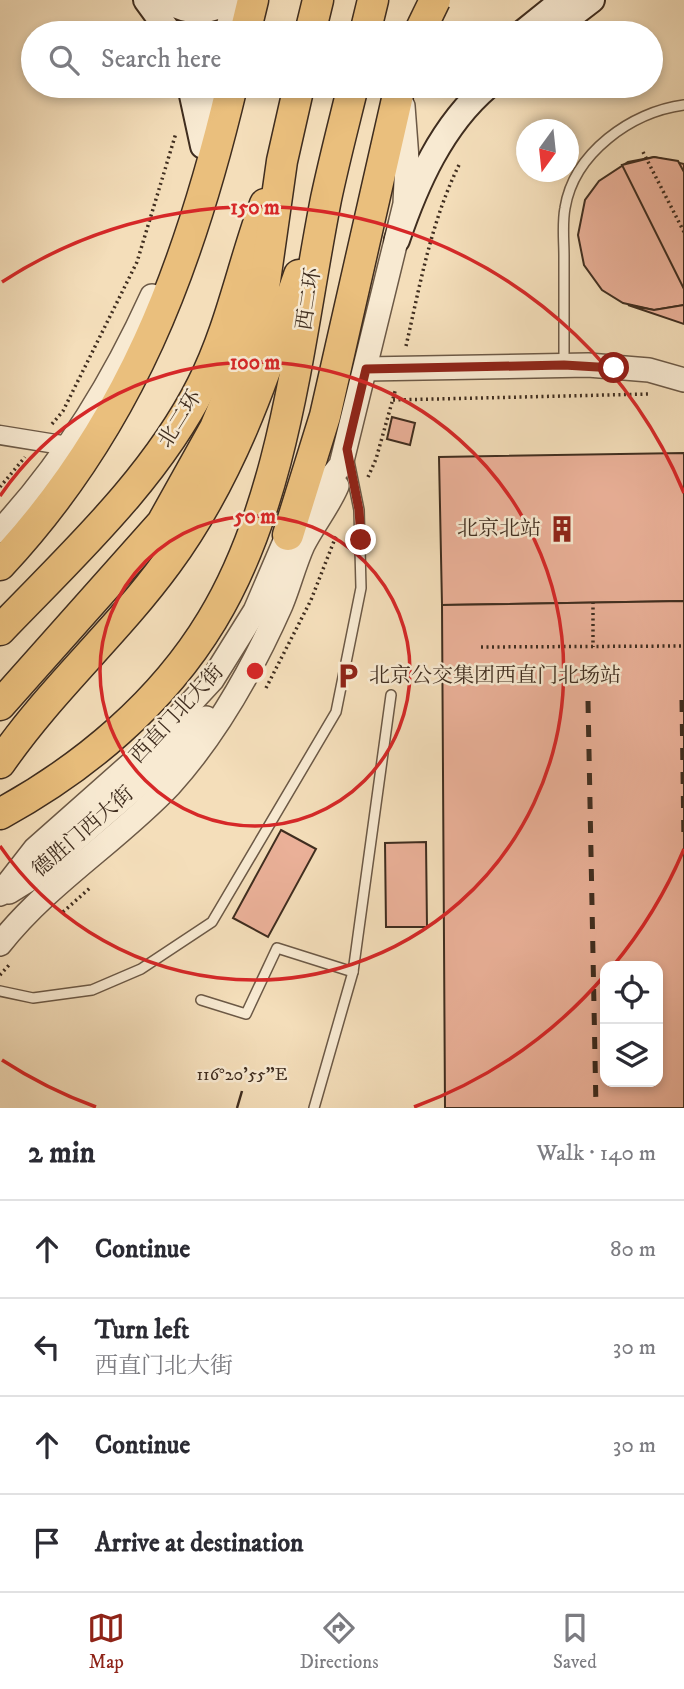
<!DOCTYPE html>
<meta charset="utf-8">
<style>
body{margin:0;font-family:"IM FELL DW Pica","Noto Serif SC",serif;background:#f2f2f3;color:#2b2b33}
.controls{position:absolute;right:21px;bottom:21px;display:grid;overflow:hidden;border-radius:14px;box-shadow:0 4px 10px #0003}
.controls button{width:63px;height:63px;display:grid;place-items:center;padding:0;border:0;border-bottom:2px solid #e1e1e2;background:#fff;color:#2b2b33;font:35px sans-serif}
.compass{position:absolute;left:516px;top:119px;width:63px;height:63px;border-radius:50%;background:#fff;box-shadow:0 4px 10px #0003;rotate:195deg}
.stop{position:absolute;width:21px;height:21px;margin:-16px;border:5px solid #8f2418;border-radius:50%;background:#fff}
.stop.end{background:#8f2418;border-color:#fff;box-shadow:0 2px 7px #0008}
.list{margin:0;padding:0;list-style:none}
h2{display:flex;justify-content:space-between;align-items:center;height:91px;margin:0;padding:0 28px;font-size:30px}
h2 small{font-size:23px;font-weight:400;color:#7c7c81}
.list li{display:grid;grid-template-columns:46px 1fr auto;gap:21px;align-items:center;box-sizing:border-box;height:98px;padding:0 28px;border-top:2px solid #e1e1e2}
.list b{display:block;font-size:26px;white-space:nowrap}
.list p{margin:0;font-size:23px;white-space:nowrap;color:#7c7c81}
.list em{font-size:23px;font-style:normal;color:#7c7c81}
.icon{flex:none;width:38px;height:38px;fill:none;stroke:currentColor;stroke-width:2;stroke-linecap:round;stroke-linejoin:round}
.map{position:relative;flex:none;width:684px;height:1108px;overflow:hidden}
.search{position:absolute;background:#fff;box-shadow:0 4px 10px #0003;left:21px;right:21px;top:21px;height:77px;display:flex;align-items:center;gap:18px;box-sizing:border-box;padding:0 24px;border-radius:38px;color:#7c7c81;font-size:26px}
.sheet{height:483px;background:#fff}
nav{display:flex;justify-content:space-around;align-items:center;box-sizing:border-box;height:98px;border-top:2px solid #e1e1e2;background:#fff;font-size:19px;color:#7c7c81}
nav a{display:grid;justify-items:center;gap:4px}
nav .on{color:#8f2418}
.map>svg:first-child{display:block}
.building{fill:#ebb199;stroke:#3f2d1f;stroke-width:2;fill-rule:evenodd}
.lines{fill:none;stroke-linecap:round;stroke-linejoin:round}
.service-casing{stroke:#6c5946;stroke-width:12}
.minor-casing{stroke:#6c5946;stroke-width:21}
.tertiary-casing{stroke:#6c5946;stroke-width:26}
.secondary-casing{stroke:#3f2d1f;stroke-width:28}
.trunk-casing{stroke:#3f2d1f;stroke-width:33}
.path{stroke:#3f2d1f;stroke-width:3.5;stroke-dasharray:2 3.5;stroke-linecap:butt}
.service{stroke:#f8ead2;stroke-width:9}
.minor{stroke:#f8ead2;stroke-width:18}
.tertiary{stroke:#f8ead2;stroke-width:23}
.secondary{stroke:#f8ead2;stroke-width:24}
.trunk{stroke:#eabf7d;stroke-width:30}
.rail{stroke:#3f2d1f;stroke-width:5;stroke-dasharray:12 12;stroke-linecap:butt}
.trunk-bridge-casing{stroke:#3f2d1f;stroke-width:33;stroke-linecap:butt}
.trunk-bridge{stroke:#eabf7d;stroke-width:30}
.route{stroke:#8f2418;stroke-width:9}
.ticks{fill:none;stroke:#3f2d1f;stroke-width:2.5}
.ring{fill:none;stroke:#d62828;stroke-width:3.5}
.labels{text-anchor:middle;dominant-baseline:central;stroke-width:5;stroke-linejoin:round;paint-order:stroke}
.street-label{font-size:21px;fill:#3f2d1f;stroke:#f8ead2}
.poi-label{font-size:21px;fill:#3f2d1f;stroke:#f8ead2;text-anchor:end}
.ticks-label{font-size:18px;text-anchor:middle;fill:#3f2d1f;stroke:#f8ead2;stroke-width:5;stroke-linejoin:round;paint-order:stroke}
.centre{fill:#d62828;stroke:#f8ead2;stroke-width:3.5}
.ring-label{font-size:21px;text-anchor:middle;font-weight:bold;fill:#d62828;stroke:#f8ead2;stroke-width:5;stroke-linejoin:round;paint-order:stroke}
</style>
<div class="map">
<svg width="684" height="1108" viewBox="0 0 684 1108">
<rect width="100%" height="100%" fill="#f4deba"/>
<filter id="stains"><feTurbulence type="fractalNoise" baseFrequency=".00286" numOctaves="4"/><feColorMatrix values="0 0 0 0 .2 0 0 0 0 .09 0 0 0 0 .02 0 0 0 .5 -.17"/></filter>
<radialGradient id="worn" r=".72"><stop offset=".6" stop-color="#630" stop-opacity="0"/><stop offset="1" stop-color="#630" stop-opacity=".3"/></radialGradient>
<g class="building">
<polygon points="654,157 684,164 684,305 654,310 623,303 602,290 584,265 578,235 585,200 599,181 628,162"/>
<polygon points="654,157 678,161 684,172 684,289 622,165"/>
<polygon points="628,305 654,310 684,305 684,324"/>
<polygon points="392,417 415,423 410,445 387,439"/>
<polygon points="684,453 684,601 442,605 439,457"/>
<path d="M 684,601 L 684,1108 L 445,1108 L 442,605 ZM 605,966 L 658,966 L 658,1082 L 605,1082 Z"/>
<polygon points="281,830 316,849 268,937 233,918"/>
<polygon points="426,842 427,927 386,927 385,843"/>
</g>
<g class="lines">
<defs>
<g id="service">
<path d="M 564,364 C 564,328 564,292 564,256 C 564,240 562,224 565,208 C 574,153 631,112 684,105"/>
<polyline points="353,972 391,695"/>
<polyline points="0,991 33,998 92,990 141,969 212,922 336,712 361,588 359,510 349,461"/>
<polyline points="201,1000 246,1014 277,948 353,972 314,1108"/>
</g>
<polyline id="minor" points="0,435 68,446"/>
<g id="tertiary">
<polyline points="226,33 236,0"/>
<polyline points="203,145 215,86"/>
<polyline points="366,369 588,365 649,370 684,380"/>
<path d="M 0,531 C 64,462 113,382 152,296"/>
<polyline points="9,892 30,879 150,775 206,718"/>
<polyline points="0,894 35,849 148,749 212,680 255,611 291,527 341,465 405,204 407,159 403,106"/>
<path d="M 0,944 C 48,883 117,841 170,785 C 217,733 253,668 281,605 C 289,586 294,565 303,545 C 313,525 328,507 337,486"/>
</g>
<g id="secondary">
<polyline points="146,0 170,33"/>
<path d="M 165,0 C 186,12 208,16 228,0"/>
<polyline points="522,33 563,0"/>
<polyline points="549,33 592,0"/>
<polyline points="190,86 203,146"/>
<path d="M 397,240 C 416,184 442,125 488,86"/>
</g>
<g id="trunk">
<polyline points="245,33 253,0"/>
<polyline points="310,33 318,0"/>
<polyline points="365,33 373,0"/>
<polyline points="288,535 325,416 400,86"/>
<path d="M 0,565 C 130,426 189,267 232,86"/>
<path d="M 0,630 C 72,555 155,479 202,385 C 231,328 243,263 265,204"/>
<polyline points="0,705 162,523 215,428 240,368 264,288 282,161 299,86"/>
<path d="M 0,763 C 51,689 115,634 167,563 C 231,476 264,377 299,275"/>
<path d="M 0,814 C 84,768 162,703 212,620 C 286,498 299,336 326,199 C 334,161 344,123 353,86"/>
</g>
</defs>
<use href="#service" class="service-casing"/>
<use href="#minor" class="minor-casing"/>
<use href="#tertiary" class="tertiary-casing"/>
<use href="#secondary" class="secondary-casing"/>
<use href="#trunk" class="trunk-casing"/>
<g class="path">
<polyline points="643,152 684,232"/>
<path d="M 406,346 C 420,285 431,222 459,165"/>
<polyline points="393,400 650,394"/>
<polyline points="52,424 63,411 137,262 176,133"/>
<polyline points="368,477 376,459 396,388"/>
<polyline points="0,487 25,457"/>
<polyline points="593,602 593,647"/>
<polyline points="481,647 684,646"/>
<polyline points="266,688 311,600 336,536"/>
<polyline points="63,912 91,887"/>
<polyline points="0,975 10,964"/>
</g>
<use href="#service" class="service"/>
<use href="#minor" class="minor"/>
<use href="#tertiary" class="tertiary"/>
<use href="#secondary" class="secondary"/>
<use href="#trunk" class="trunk"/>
<g class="rail">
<polyline points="682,700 684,844"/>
<polyline points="588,701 596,1108"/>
</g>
<defs>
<polyline id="trunk-bridge" points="419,33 435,0"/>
</defs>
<use href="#trunk-bridge" class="trunk-bridge-casing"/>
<use href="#trunk-bridge" class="trunk-bridge"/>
</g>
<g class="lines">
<polyline class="route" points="361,540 359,510 347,449 366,369 564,365 614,368"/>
</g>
<path class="ticks" d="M 237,1108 L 242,1091"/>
<g class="ring">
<circle cx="255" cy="671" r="155"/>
<path d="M0 496A309 309 0 1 1 0 846"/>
<path d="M684 849A464 464 0 0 1 613 966M605 975A464 464 0 0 1 414 1107M96 1107A464 464 0 0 1 2 1060M2 282A464 464 0 0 1 684 493"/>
</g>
<defs>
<symbol id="building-bare" viewBox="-9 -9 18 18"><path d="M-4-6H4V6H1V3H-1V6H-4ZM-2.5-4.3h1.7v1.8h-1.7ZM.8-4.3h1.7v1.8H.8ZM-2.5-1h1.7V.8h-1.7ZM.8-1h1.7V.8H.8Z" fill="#8f2418" stroke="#f8ead2" stroke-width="2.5" paint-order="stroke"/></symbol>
<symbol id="parking-bare" viewBox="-9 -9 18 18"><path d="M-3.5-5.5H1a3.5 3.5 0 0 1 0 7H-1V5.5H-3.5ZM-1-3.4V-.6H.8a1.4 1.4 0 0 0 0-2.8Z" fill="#8f2418" stroke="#f8ead2" stroke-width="2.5" paint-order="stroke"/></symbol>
</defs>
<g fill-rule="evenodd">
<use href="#building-bare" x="543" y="510" width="38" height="38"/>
<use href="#parking-bare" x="329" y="657" width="38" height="38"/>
</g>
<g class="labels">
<g class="street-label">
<text transform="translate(309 299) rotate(-81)">西二环</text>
<text transform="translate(180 419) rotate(-58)">北二环</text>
<text transform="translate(177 714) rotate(-47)">西直门北大街</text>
<text transform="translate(83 832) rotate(-41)">德胜门西大街</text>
</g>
<g class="poi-label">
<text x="541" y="529">北京北站</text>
<text x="369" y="676" text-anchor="start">北京公交集团西直门北场站</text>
</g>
</g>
<g class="ticks-label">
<text x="242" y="1080">116°20'55"E</text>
</g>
<circle cx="255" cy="671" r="10" class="centre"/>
<g class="ring-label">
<text x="255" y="214">150 m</text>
<text x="255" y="369">100 m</text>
<text x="255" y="523">50 m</text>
</g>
<rect width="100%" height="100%" filter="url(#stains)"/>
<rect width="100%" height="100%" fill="url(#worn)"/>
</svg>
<div class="controls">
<button><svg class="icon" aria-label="locate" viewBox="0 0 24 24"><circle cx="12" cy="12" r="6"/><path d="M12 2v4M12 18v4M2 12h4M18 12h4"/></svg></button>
<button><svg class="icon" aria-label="layers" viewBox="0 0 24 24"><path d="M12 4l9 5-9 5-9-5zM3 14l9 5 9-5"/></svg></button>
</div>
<svg class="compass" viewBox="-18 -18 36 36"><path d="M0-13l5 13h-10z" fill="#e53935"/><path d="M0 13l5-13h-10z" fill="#7c7c81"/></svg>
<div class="stop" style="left:614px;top:368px"></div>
<div class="stop end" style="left:361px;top:540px"></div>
<div class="search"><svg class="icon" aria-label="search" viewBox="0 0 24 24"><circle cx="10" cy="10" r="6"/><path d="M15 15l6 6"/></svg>Search here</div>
</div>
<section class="sheet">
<h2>2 min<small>Walk · 140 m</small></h2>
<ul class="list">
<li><svg class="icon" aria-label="ahead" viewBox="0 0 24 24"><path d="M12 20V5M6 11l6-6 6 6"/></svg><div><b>Continue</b></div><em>80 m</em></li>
<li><svg class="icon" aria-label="left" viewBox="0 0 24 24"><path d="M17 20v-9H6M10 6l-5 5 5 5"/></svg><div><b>Turn left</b><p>西直门北大街</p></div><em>30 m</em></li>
<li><svg class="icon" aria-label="ahead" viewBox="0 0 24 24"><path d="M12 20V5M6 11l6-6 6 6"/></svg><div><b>Continue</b></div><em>30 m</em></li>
<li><svg class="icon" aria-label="arrive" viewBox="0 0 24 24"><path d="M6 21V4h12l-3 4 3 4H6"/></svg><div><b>Arrive at destination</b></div></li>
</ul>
</section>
<nav>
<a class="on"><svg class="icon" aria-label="map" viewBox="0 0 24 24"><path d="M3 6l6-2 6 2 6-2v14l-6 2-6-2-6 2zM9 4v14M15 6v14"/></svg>Map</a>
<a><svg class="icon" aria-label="directions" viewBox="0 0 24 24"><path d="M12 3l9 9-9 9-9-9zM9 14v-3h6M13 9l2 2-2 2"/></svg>Directions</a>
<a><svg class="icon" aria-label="saved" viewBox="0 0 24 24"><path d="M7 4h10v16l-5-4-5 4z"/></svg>Saved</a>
</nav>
